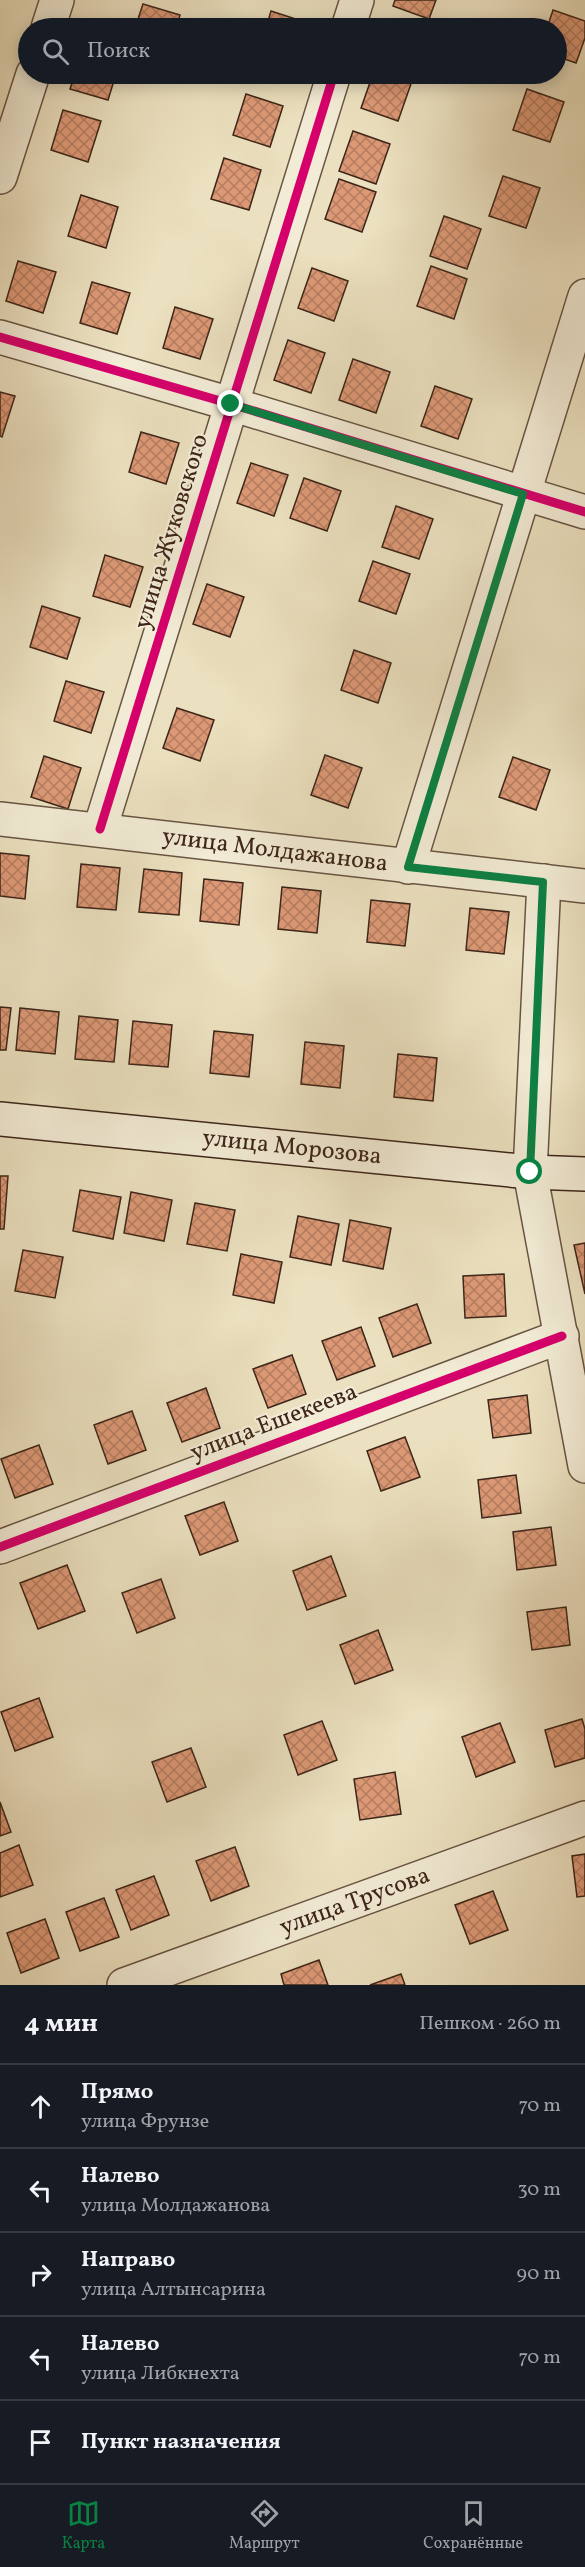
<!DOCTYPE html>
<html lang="ru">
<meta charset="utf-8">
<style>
body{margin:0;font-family:Vollkorn,serif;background:#20242c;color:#f1f3f6}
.stop{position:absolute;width:18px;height:18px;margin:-14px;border:4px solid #0b8043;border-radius:50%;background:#fff}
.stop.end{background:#0b8043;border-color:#fff;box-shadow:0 2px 6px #0008}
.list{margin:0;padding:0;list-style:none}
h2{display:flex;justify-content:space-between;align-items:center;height:78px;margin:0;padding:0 24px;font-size:26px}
h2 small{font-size:20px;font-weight:400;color:#9ea1a6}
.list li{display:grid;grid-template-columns:39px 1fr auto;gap:18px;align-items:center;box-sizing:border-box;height:84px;padding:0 24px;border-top:2px solid #363941}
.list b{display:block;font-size:22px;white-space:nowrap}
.list p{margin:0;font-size:20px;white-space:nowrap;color:#9ea1a6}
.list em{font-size:20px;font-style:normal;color:#9ea1a6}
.icon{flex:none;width:33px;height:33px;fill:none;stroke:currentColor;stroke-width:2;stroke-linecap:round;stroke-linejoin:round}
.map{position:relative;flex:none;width:585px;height:1985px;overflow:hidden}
.search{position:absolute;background:#171b24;box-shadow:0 3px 15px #0003;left:18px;right:18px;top:18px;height:66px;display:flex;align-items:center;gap:15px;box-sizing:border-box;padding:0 21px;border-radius:33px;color:#9ea1a6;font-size:22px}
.sheet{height:498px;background:#171b24}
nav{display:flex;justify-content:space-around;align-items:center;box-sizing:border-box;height:84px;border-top:2px solid #363941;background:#171b24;font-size:16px;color:#9ea1a6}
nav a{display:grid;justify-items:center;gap:3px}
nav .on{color:#0b8043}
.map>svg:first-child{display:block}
.building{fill:url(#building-cross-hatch);stroke:#3d2519;stroke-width:1.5}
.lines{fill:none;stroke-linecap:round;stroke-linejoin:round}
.minor-casing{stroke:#685442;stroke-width:36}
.secondary-casing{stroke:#3d2519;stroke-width:36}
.minor{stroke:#f2ebd5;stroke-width:33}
.secondary{stroke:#f2ebd5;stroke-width:33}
.cycleway-casing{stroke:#f2ebd5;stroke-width:13}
.cycleway{stroke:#d6006c;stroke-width:9}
.route{stroke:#0b8043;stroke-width:8}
.labels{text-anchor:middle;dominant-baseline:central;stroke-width:4.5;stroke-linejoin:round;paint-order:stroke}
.street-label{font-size:24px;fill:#3d2519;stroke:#f2ebd5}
</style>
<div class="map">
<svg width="585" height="1985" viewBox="0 0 585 1985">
<defs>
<pattern id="building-cross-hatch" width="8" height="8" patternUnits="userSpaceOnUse" patternTransform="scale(1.5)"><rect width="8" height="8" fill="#dd9976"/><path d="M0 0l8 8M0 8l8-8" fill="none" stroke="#b47d60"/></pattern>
</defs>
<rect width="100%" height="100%" fill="#ebe0bf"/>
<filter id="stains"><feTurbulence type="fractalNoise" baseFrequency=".00333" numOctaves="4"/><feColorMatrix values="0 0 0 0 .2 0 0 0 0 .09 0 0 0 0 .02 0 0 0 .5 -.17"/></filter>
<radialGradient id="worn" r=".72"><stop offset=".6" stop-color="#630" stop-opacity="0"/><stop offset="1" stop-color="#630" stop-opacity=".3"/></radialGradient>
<g class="building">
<polygon points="395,0 436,0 429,19 393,6"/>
<polygon points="143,4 180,15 176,28 135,28"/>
<polygon points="553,10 585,21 585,38 576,63 556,56 556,28 547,28"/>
<polygon points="271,11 308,23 307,28 266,28"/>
<polygon points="75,74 116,74 108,100 70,89"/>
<polygon points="373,74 391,74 412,81 398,121 361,108"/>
<polygon points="527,89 564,102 550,142 513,130"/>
<polygon points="246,94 283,106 270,147 233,135"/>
<polygon points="63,110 101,121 88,162 51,150"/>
<polygon points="353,131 390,144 376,184 339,171"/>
<polygon points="224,158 261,170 249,210 211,199"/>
<polygon points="503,176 540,188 526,228 489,216"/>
<polygon points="339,179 376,192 362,232 325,219"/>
<polygon points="81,195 118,207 106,248 68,236"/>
<polygon points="444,216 481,229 467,269 430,256"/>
<polygon points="18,261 56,272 43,313 6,301"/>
<polygon points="431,266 467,279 454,319 417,306"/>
<polygon points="312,268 348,281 334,321 298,308"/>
<polygon points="92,282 130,293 117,334 80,323"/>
<polygon points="175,307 213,319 200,359 163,348"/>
<polygon points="288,340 325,353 311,393 274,380"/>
<polygon points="353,359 390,372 376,413 339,400"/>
<polygon points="435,386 472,399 458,439 421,426"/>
<polygon points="0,392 15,396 2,437 0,436"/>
<polygon points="141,432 179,443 166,484 129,472"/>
<polygon points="251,463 288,475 274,516 237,503"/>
<polygon points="304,478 341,491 327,531 290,518"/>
<polygon points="396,506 433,519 419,559 382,547"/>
<polygon points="105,555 143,567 130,607 93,596"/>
<polygon points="373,561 410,574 396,614 359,601"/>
<polygon points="207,584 244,597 230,637 193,624"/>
<polygon points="42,606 80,618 67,659 30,647"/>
<polygon points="354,650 391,663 378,703 341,690"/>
<polygon points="66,681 104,692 91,733 54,721"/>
<polygon points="177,708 214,720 200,761 163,748"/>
<polygon points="325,755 362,768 348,808 311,795"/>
<polygon points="44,756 81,768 68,809 31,797"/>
<polygon points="513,757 550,770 536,810 499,797"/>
<polygon points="0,853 29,856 25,899 0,896"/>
<polygon points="81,864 120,868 116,910 77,907"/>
<polygon points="144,869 182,873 179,915 139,912"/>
<polygon points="204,879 243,883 239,925 200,921"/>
<polygon points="282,887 321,891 317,933 278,929"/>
<polygon points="371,900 410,904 405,946 367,942"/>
<polygon points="470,908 509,912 504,954 466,950"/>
<polygon points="0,1007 11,1008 6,1050 0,1050"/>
<polygon points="20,1008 59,1012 55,1054 16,1050"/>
<polygon points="79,1016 118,1020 114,1062 75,1059"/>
<polygon points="133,1021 172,1025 168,1067 129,1064"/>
<polygon points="214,1031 253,1035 249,1077 210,1073"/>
<polygon points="305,1042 344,1046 340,1088 301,1084"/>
<polygon points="398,1054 437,1058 433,1101 394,1097"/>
<polygon points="0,1176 8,1176 4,1229 0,1229"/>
<polygon points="80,1190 121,1197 113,1239 73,1231"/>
<polygon points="131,1192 172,1200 164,1241 124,1233"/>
<polygon points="195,1203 235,1210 227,1251 187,1244"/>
<polygon points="298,1216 339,1224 331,1265 290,1257"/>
<polygon points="350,1220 391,1228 383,1269 343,1261"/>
<polygon points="585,1243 585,1294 574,1245"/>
<polygon points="23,1250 63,1257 55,1298 15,1291"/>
<polygon points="241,1254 282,1262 274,1303 233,1295"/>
<polygon points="504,1274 506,1316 465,1318 463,1276"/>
<polygon points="417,1304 431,1343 393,1357 379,1318"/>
<polygon points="361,1327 375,1366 337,1380 322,1341"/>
<polygon points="292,1355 306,1394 268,1408 253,1369"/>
<polygon points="206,1388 220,1428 182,1442 167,1403"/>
<polygon points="527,1395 531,1433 493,1438 488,1400"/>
<polygon points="132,1411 146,1450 108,1464 94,1425"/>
<polygon points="405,1437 420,1477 381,1491 367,1451"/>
<polygon points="39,1445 53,1484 15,1498 1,1459"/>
<polygon points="516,1475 521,1513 482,1518 478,1480"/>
<polygon points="224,1502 238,1541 200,1555 185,1516"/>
<polygon points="551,1527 556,1565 517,1570 513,1532"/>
<polygon points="331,1556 346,1596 307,1610 293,1571"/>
<polygon points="67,1565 85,1611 38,1629 20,1583"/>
<polygon points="161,1579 175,1618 137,1633 122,1593"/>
<polygon points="566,1607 570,1645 532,1650 527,1612"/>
<polygon points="378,1630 393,1670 355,1684 340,1645"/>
<polygon points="39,1698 53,1737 15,1751 1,1712"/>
<polygon points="582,1719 585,1729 585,1758 555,1767 545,1730"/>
<polygon points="322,1721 337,1760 298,1775 284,1735"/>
<polygon points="500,1723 515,1762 476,1777 462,1737"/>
<polygon points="191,1748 206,1787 167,1802 152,1762"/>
<polygon points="395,1772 401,1814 360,1820 354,1779"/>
<polygon points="0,1802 11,1832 0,1836"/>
<polygon points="19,1845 33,1885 0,1897 0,1853"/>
<polygon points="235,1847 249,1886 211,1901 196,1861"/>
<polygon points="585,1854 585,1896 577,1897 572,1856"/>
<polygon points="154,1876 169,1915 131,1930 116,1890"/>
<polygon points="493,1891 508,1930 470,1944 455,1905"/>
<polygon points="104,1898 119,1937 80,1951 66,1912"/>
<polygon points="45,1919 59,1958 21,1973 7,1933"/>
<polygon points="319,1960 328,1985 284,1985 281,1974"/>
<polygon points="401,1974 405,1985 370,1985"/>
</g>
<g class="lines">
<defs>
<g id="minor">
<polyline points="48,28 57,0"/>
<polyline points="348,28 357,0"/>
<polyline points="0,177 33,74"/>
<polyline points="0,337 231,404 585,512"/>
<polyline points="0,819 585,886"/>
<polyline points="100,829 334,74"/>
<polyline points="408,867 585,296"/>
<polyline points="544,881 530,1172 585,1466"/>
<polyline points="0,1547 562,1336"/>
<polyline points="124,1985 585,1818"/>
</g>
<polyline id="secondary" points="0,1119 530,1172 585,1174"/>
</defs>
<use href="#minor" class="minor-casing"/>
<use href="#secondary" class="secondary-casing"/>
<use href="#minor" class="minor"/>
<use href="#secondary" class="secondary"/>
<defs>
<g id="cycleway">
<polyline points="0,337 231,404 585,512"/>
<polyline points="100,829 334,74"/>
<polyline points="0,1547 562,1336"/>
</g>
</defs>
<use href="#cycleway" class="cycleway-casing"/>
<use href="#cycleway" class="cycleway"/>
</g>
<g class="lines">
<polyline class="route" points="231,404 523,494 408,867 543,882 530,1172"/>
</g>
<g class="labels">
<g class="street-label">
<text transform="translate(172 532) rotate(-73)">улица Жуковского</text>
<text transform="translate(275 851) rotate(7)">улица Молдажанова</text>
<text transform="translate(292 1148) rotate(6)">улица Морозова</text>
<text transform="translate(274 1423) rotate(-21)">улица Ешекеева</text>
<text transform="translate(355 1902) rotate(-20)">улица Трусова</text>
</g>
</g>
<rect width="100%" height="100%" filter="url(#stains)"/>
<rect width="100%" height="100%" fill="url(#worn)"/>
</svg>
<div class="stop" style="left:530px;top:1172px"></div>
<div class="stop end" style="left:231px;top:404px"></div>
<div class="search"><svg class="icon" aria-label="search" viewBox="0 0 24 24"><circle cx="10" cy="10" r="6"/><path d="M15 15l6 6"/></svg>Поиск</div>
</div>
<section class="sheet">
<h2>4 мин<small>Пешком · 260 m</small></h2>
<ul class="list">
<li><svg class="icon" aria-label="ahead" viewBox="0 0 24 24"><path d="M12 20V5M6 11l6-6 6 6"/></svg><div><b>Прямо</b><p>улица Фрунзе</p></div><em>70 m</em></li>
<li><svg class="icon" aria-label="left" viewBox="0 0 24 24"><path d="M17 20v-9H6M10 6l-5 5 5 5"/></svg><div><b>Налево</b><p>улица Молдажанова</p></div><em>30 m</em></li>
<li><svg class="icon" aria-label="right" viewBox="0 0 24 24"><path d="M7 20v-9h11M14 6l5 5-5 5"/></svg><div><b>Направо</b><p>улица Алтынсарина</p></div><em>90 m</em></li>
<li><svg class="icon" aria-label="left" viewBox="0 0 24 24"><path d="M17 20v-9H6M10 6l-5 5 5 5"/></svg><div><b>Налево</b><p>улица Либкнехта</p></div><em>70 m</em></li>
<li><svg class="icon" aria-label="arrive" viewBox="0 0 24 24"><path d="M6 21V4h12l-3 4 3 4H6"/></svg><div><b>Пункт назначения</b></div></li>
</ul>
</section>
<nav>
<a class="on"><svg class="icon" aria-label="map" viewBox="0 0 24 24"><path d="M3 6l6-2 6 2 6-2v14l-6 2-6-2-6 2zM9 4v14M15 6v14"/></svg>Карта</a>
<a><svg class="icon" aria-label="directions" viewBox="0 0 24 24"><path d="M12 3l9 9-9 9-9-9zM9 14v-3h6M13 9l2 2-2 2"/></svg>Маршрут</a>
<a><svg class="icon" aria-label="saved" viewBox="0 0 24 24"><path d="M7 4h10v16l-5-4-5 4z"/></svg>Сохранённые</a>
</nav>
